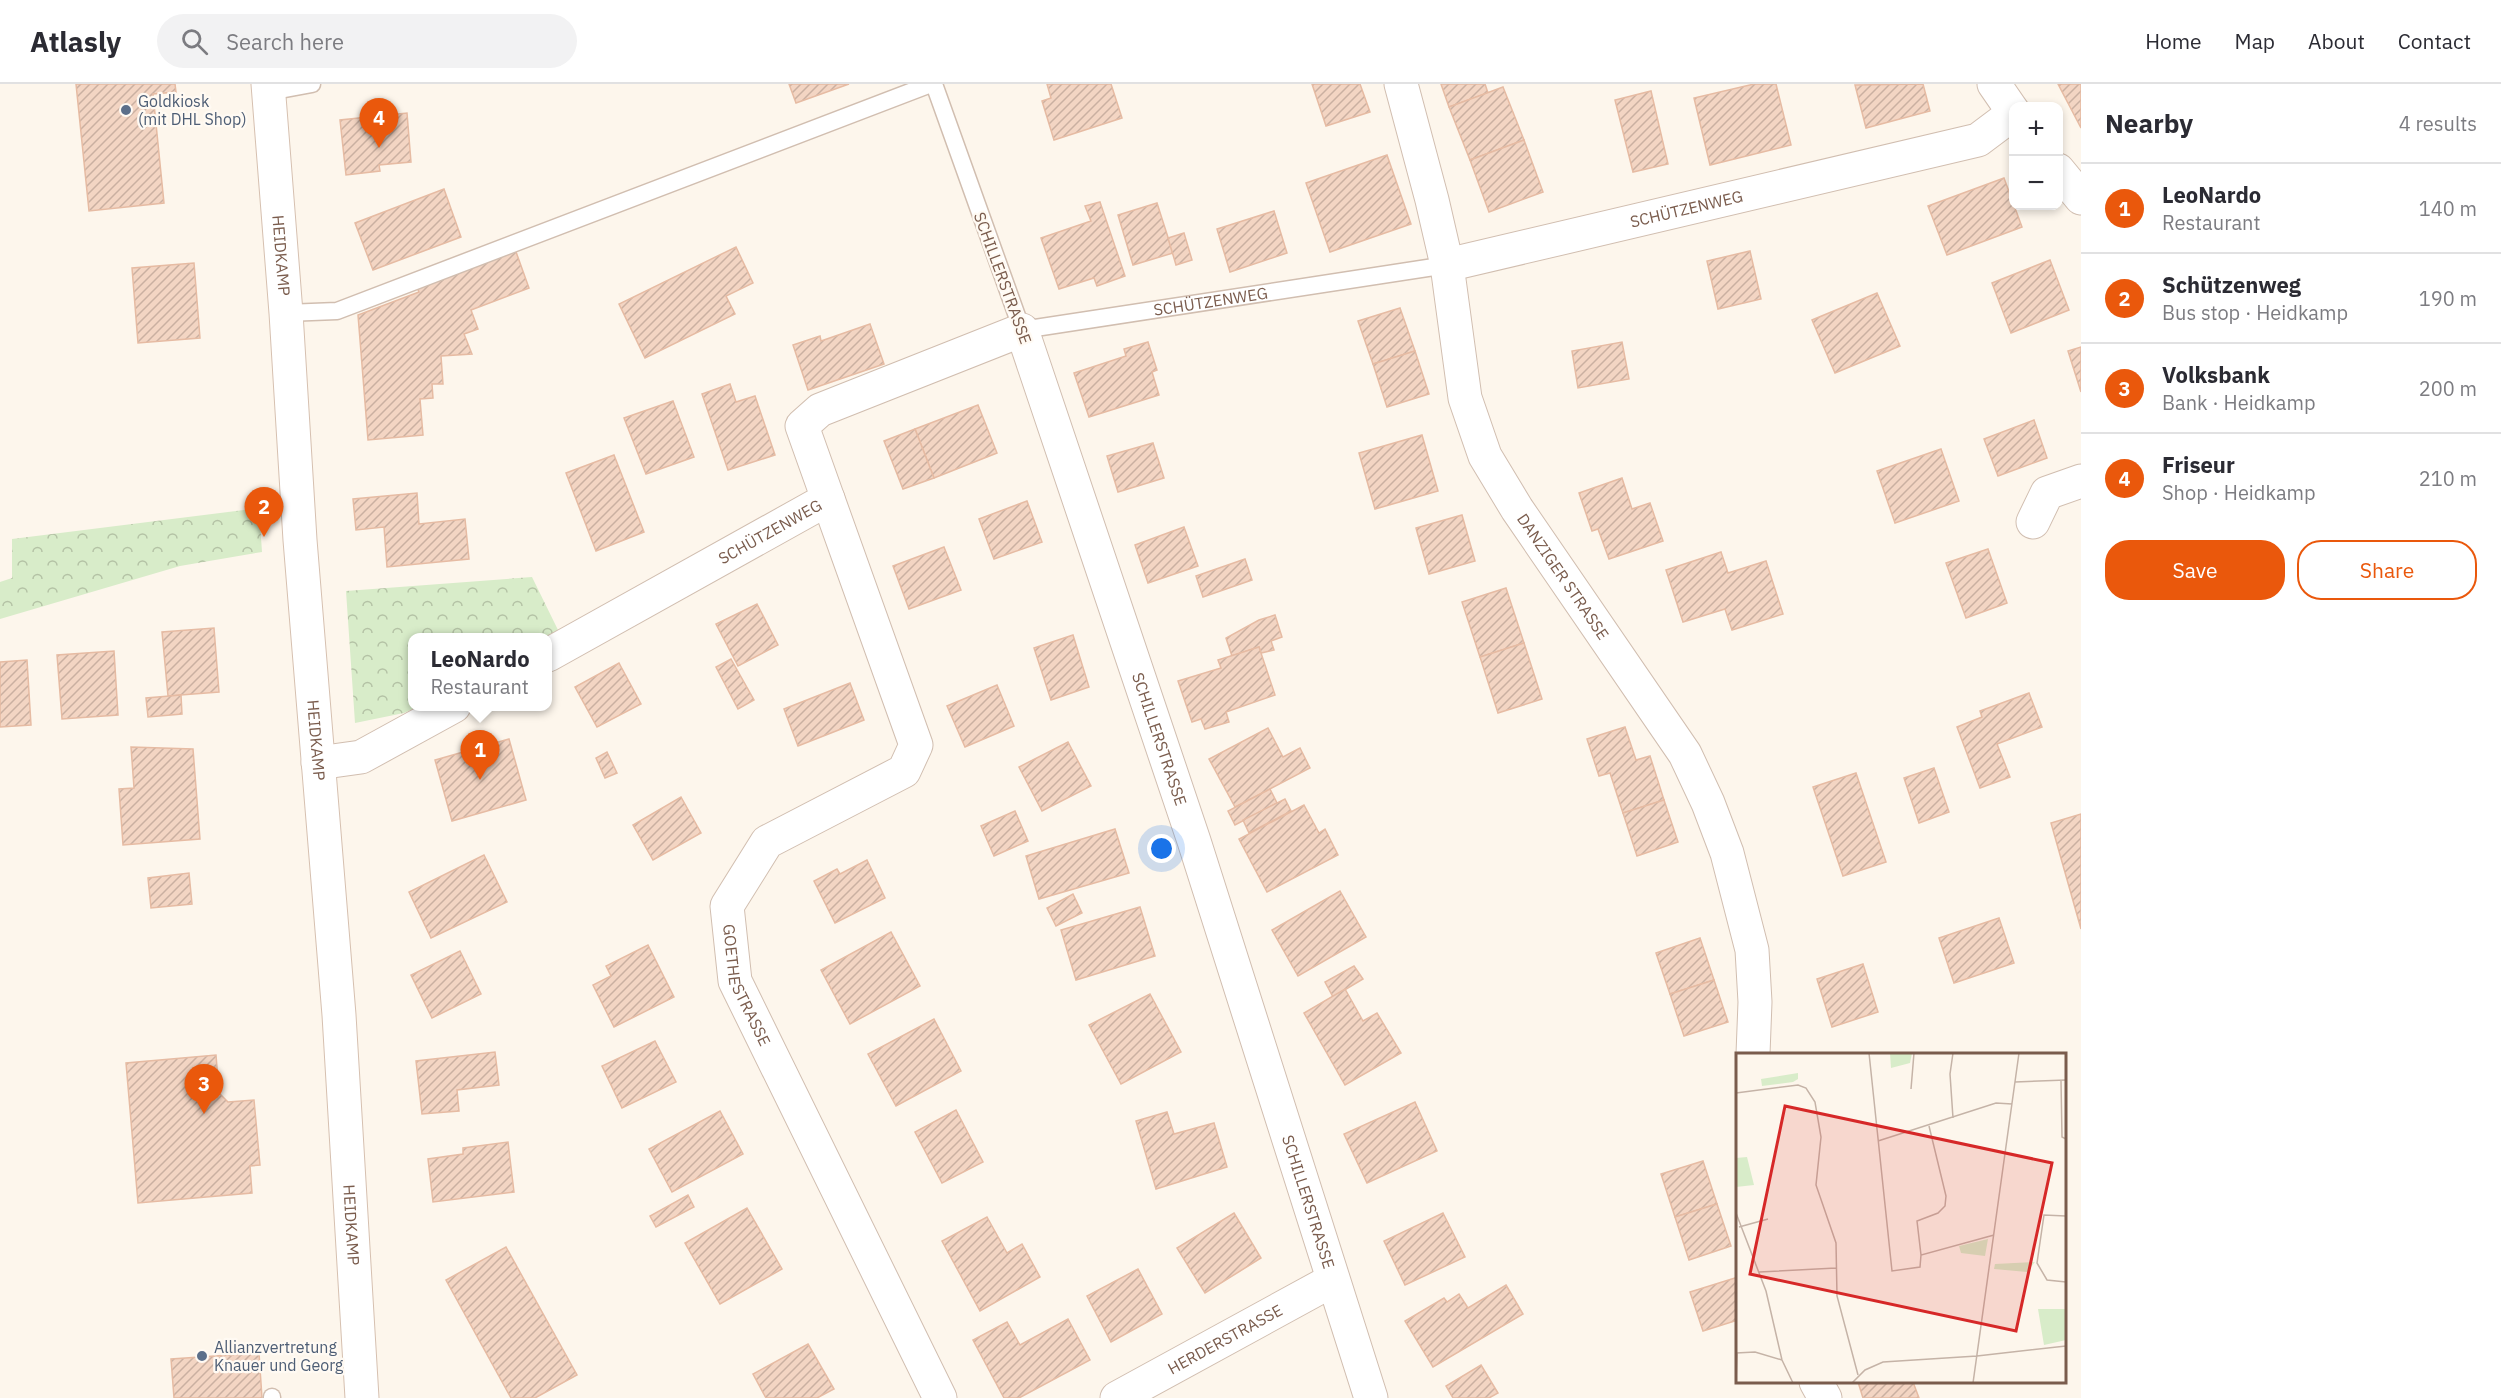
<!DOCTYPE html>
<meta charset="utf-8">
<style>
body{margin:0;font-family:"IBM Plex Sans",sans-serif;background:#f2f2f3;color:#2b2b33}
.controls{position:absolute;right:18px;top:18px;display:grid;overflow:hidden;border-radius:12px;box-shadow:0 3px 9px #0003}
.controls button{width:54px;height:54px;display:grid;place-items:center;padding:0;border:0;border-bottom:2px solid #e1e1e2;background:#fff;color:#2b2b33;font:30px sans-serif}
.you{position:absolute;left:1162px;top:765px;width:21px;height:21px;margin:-15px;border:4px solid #fff;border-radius:50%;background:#1a73e8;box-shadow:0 0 0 9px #1a73e833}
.badge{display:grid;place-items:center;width:39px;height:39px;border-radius:50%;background:#ea580c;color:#fff;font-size:20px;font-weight:700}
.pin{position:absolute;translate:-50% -50px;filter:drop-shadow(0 2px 3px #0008)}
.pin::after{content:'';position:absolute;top:32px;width:21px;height:18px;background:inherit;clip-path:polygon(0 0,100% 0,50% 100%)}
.popup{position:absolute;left:408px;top:549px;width:144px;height:78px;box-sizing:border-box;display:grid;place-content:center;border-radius:12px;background:#fff;filter:drop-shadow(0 2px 4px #0005);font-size:20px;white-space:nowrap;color:#7c7c81}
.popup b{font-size:22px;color:#2b2b33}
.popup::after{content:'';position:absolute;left:50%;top:100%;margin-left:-12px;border:12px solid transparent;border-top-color:#fff}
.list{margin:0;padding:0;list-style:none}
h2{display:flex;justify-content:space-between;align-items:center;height:78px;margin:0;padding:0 24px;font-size:26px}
h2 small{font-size:20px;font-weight:400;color:#7c7c81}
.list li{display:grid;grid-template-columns:39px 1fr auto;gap:18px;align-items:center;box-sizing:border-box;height:90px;padding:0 24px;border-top:2px solid #e1e1e2}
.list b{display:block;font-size:22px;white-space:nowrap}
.list p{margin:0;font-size:20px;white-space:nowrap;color:#7c7c81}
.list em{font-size:20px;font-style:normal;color:#7c7c81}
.actions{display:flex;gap:12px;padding:18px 24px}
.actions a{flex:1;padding:14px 0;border:2px solid #ea580c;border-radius:24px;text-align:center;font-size:21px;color:#ea580c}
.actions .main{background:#ea580c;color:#fff}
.icon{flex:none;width:33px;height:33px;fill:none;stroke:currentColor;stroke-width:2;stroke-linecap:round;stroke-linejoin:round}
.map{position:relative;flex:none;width:2081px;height:1314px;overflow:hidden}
header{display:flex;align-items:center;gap:36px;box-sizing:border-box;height:84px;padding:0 30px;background:#fff;border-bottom:2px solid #e1e1e2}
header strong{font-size:28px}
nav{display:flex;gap:33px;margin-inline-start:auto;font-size:21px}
.search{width:420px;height:54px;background:#f2f2f3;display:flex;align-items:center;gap:15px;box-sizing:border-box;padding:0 21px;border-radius:33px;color:#7c7c81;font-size:22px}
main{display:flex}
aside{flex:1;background:#fff}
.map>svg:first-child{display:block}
.forest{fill:url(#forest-crowns)}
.building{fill:url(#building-hatch);stroke:#e6bba3;stroke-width:1.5}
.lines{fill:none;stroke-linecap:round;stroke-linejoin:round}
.service-casing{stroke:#d1beb0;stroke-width:19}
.minor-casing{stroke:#d1beb0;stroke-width:35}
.secondary-casing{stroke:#d6c0b0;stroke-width:35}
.service{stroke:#fff;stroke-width:16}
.minor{stroke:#fff;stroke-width:33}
.secondary{stroke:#fff;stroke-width:33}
.service-dot{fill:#5c6f8a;stroke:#fffaf3;stroke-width:2}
.labels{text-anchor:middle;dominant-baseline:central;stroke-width:4.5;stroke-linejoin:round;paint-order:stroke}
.service-label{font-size:16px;fill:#4e5e75;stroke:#fffaf3;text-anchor:start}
.street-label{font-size:16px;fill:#7a5c4d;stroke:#fffaf3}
.inset-road{fill:none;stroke:#c5b3a7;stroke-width:1.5}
.view{fill:#d62828;fill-opacity:0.15;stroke:#d62828;stroke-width:3}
.inset-edge{fill:none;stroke:#7a5c4d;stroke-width:3}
</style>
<header>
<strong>Atlasly</strong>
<div class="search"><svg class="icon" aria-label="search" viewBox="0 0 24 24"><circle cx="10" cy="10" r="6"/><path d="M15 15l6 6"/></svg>Search here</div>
<nav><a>Home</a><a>Map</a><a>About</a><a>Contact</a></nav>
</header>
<main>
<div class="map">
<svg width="2081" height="1314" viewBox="0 0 2081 1314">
<defs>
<pattern id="forest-crowns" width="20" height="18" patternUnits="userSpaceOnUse" patternTransform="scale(1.5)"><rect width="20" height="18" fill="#d8ecc9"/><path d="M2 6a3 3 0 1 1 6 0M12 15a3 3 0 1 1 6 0" fill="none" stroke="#b4c2a5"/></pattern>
<pattern id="building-hatch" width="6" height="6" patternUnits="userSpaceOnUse" patternTransform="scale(1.5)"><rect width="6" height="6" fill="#f3d5c3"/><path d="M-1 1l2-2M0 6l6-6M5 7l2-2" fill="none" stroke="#cab0a1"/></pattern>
</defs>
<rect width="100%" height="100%" fill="#fdf6ec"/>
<g class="forest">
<polygon points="259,424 262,468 180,482 0,535 0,498 12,494 12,455"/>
<polygon points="532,493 558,546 545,554 412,554 412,622 417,623 404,629 355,639 346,507"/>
</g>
<g class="building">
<polygon points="76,0 175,0 176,8 153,10 164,119 89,127"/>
<polygon points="789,0 849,0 796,19"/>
<polygon points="1047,0 1111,0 1122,34 1054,56 1042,17 1051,14"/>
<polygon points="1312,0 1360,0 1370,28 1326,42"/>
<polygon points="1441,0 1485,0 1488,9 1449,23"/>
<polygon points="1754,0 1776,0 1791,61 1710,81 1694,14"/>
<polygon points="1923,0 1930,27 1866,44 1855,1"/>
<polygon points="2058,0 2081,0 2081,44"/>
<polygon points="1503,3 1524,56 1470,76 1449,23"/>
<polygon points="1651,7 1668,80 1633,88 1615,16"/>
<polygon points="407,29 411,78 379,81 380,87 346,91 340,36"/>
<polygon points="1524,56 1543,108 1489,128 1470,76"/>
<polygon points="1387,71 1411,140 1330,168 1306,99"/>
<polygon points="2004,94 2022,143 1947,171 1928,122"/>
<polygon points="444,105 461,153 373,186 355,139"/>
<polygon points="1100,118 1125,192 1097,202 1094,194 1059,205 1041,154 1091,137 1085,122"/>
<polygon points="1157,119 1173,169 1133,181 1118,131"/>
<polygon points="1274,127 1287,169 1230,188 1217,145"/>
<polygon points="1184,149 1192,176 1176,181 1168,154"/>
<polygon points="736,163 753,199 726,212 735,230 645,274 619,220"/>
<polygon points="515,165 529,204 471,226 478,245 464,250 472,270 441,272 443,300 432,300 433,314 420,315 423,351 368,356 358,231 419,208 416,201"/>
<polygon points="1750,167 1761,215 1718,225 1707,177"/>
<polygon points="2050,176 2069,226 2011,249 1992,199"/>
<polygon points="194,179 200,254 138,259 132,184"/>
<polygon points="1877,209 1900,262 1835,289 1812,236"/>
<polygon points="1400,224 1415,267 1373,280 1358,237"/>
<polygon points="870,240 884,280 808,306 793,261 820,252 821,257"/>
<polygon points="1148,258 1157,286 1152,288 1159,311 1089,333 1074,289 1126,272 1124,265"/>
<polygon points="1622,258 1629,295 1578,304 1572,267"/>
<polygon points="2081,263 2081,308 2068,267"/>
<polygon points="1415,267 1429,310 1387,323 1373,280"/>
<polygon points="730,300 736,318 755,312 775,371 728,386 702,310"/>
<polygon points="673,317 694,373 646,390 624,334"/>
<polygon points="978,321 997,369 934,394 915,345"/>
<polygon points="2034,336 2047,374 1998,392 1984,355"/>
<polygon points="915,345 934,394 903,405 884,357"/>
<polygon points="1422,351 1438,407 1375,425 1359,369"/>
<polygon points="1153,359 1164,394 1118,408 1107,372"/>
<polygon points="1941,365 1959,417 1895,439 1877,387"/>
<polygon points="614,371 644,448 596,467 566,389"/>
<polygon points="1622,394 1632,425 1650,419 1663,457 1609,475 1598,445 1592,447 1579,409"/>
<polygon points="417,409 419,440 465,435 469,475 387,483 384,443 356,446 353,415"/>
<polygon points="1027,417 1042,458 994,475 979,435"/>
<polygon points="1462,431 1475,477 1429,490 1416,444"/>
<polygon points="1184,443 1198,482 1148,499 1135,461"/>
<polygon points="944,463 961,506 909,525 893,482"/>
<polygon points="1988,465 2007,519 1966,534 1946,479"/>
<polygon points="1721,468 1728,489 1766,477 1783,530 1732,546 1725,525 1683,538 1666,486"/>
<polygon points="1245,475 1252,496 1203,513 1196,492"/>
<polygon points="1506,504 1524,559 1480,573 1462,518"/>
<polygon points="757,520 778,561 738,582 716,540"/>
<polygon points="1275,531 1282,553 1271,557 1274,566 1261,569 1259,563 1232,572 1226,554 1259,536"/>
<polygon points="214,544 219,608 168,612 162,548"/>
<polygon points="1073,551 1089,603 1051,616 1034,564"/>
<polygon points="1524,559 1542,615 1498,629 1480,573"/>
<polygon points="1259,563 1275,611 1226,628 1229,638 1205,645 1201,635 1192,638 1178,597 1221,584 1218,576"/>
<polygon points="114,567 118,631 62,635 57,571"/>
<polygon points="731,575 754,616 738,625 716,583"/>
<polygon points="27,576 31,641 0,643 0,578"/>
<polygon points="619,579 641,620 597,643 575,603"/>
<polygon points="850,599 864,636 798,662 784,625"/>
<polygon points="997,601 1014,642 965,663 947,622"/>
<polygon points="2029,609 2042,643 1997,660 2010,693 1980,704 1957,643 1982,633 1980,627"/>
<polygon points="181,611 182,630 148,633 146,614"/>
<polygon points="1625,643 1636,676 1650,672 1664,716 1623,729 1610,689 1599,692 1587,655"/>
<polygon points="1268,644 1283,673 1300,664 1310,684 1235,723 1209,675"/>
<polygon points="509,655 526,716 452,737 435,676"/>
<polygon points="1068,658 1091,702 1042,727 1019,683"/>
<polygon points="131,663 193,665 200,755 123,761 119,705 134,704"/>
<polygon points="607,668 617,689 605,694 596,674"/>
<polygon points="1934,684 1949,728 1919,739 1904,694"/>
<polygon points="1856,689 1886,778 1843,792 1813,703"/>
<polygon points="1270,705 1277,719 1235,741 1228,727"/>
<polygon points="681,713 701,749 653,776 633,741"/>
<polygon points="1285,715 1291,727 1249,749 1243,736"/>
<polygon points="1664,716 1678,758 1637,772 1623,729"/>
<polygon points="1304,721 1319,749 1325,745 1338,771 1267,808 1239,755"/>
<polygon points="1015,727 1028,757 994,772 981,742"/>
<polygon points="2081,730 2081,845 2051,739"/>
<polygon points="1115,745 1129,789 1039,815 1026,772"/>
<polygon points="484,771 507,818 431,854 409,808"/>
<polygon points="867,776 885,814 835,839 814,797 837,785 840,790"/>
<polygon points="189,789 192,820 151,824 148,794"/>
<polygon points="1340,807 1366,853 1298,892 1272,846"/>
<polygon points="1073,810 1082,829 1056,842 1047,824"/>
<polygon points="1140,823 1155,872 1076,896 1061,846"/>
<polygon points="1999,834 2014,879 1954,899 1939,854"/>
<polygon points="891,848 920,902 850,940 821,886"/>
<polygon points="1700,854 1714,896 1670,910 1656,869"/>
<polygon points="648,861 674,913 614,943 593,901 611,892 606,882"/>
<polygon points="460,867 481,910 432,934 411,891"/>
<polygon points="1863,880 1878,928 1832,943 1817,895"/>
<polygon points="1354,882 1363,895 1333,913 1325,898"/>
<polygon points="1714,896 1728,938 1684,952 1670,910"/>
<polygon points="1345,905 1363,937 1377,929 1401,969 1345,1001 1304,929"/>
<polygon points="1150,910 1181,968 1121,1000 1089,941"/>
<polygon points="934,935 961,987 896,1022 868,970"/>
<polygon points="655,957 676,998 622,1024 602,982"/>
<polygon points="495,968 499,1001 457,1006 459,1027 422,1030 416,977"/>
<polygon points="216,971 219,1009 228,1018 254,1016 260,1081 250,1082 252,1109 138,1119 126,979"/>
<polygon points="1415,1018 1437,1067 1367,1099 1344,1050"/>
<polygon points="956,1026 983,1078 942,1099 915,1048"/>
<polygon points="720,1027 743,1070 672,1108 649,1065"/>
<polygon points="1167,1028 1174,1050 1214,1039 1227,1083 1156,1105 1136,1037"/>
<polygon points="508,1058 514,1108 433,1118 428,1075 463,1070 463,1064"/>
<polygon points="1703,1077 1717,1120 1675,1133 1661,1090"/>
<polygon points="688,1111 694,1123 656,1143 650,1132"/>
<polygon points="1717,1120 1731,1162 1689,1176 1675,1133"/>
<polygon points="747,1124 782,1185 720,1220 685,1159"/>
<polygon points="1234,1129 1261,1174 1205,1209 1177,1164"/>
<polygon points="1443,1129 1465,1173 1405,1201 1384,1157"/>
<polygon points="987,1133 1007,1169 1022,1160 1040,1193 980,1227 942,1157"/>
<polygon points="506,1163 577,1291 535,1314 511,1314 446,1196"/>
<polygon points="1138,1185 1162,1230 1111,1258 1087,1212"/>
<polygon points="1738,1193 1738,1236 1703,1247 1690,1208"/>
<polygon points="1506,1201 1523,1230 1433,1283 1405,1237 1444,1214 1447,1218 1459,1210 1468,1224"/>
<polygon points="1068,1235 1090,1276 1019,1314 1004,1314 973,1256 1007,1238 1020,1261"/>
<polygon points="808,1260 834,1305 817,1314 766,1314 753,1290"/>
<polygon points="259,1269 262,1314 174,1314 171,1275"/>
<polygon points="1481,1281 1498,1309 1489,1314 1453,1314 1446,1302"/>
<polygon points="1858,1298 1913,1298 1919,1314 1863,1314"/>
</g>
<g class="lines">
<defs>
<g id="service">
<path id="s1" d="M 934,0 L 1022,246 L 1447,181"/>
<polyline points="269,8 312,0"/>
<polyline points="286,229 337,227 931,0"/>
<polyline points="272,1313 272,1314"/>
</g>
<g id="minor">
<path id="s2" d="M 1401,0 L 1432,116 L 1447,181 L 1465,314 L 1485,372 L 1517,425 L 1685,670 L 1708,719 L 1727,769 L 1752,866 L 1755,918 L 1753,970"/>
<polyline points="1994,0 2014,29"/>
<polyline points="2058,86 2081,114"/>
<path id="s3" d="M 1447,181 L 1978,56 L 2014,29"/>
<path id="s4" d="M 828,415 L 916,661 L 904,687 L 767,758 L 727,822 L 735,897 L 940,1314"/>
<polyline points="2033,438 2047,409 2081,397"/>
<path id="s5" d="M 548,571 L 828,415 L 802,342 L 820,326 L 1022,246 L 1194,757 L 1371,1314"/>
<polyline points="318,679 361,673 454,622"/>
<polyline points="1816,1298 1825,1314"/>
<path id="s6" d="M 1117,1314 L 1333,1196"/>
</g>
<g id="secondary">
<path id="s7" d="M 268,0 L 286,229 L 300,456 L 339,931 L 362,1314"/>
</g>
</defs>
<use href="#service" class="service-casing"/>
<use href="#minor" class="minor-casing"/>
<use href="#secondary" class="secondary-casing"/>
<use href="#service" class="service"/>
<use href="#minor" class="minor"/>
<use href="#secondary" class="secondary"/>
</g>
<g class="service-dot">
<circle cx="126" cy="26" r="6"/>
<circle cx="202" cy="1272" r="6"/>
</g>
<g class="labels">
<g class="service-label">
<text x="138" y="17">Goldkiosk<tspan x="138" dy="18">(mit DHL Shop)</tspan></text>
<text x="214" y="1263">Allianzvertretung<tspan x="214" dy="18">Knauer und Georg</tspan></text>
</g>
<g class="street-label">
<text stroke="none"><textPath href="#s3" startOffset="246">SCHÜTZENWEG</textPath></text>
<text stroke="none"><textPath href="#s7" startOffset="172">HEIDKAMP</textPath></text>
<text transform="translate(1003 194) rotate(70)">SCHILLERSTRASSE</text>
<text stroke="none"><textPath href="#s1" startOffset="452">SCHÜTZENWEG</textPath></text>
<text stroke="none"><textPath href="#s5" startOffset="254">SCHÜTZENWEG</textPath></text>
<text stroke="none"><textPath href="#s2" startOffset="526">DANZIGER STRASSE</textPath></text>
<text stroke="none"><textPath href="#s5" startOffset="1071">SCHILLERSTRASSE</textPath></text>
<text stroke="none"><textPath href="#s7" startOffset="658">HEIDKAMP</textPath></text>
<text stroke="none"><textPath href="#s4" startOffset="602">GOETHESTRASSE</textPath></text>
<text stroke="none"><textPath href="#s5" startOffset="1557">SCHILLERSTRASSE</textPath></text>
<text stroke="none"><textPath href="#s7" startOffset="1144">HEIDKAMP</textPath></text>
<text stroke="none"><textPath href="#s6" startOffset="123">HERDERSTRASSE</textPath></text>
</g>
</g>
<g transform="translate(1736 969)">
<rect width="330" height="330" fill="#fdf6ec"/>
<path d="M 11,104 L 18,132 L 0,134 L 0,105 ZM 252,186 L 249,203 L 225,200 L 223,193 ZM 299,209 L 291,219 L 258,216 L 259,211 ZM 302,256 L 330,256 L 330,287 L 308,292 Z" fill="#d8ecc9"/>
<path d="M 154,0 L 176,0 L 174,10 L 155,15 ZM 62,20 L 62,26 L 57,29 L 26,33 L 25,26 Z" fill="#d8ecc9"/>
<path class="inset-road" d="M 133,0 L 156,218 L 184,214 L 185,202 L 258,182M 217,0 L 214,21 L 217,65M 325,28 L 326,84 L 330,86M 279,29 L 330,27M 175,36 L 178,0M 0,40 L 62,32 L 70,35 L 79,49 L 85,84 L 80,132 L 100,190 L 101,243 L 122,322M 142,88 L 260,50 L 276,51M 0,160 L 30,238 L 46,307 L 57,330M 330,163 L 308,162 L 301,210 L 311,227 L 330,229M 3,174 L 32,166M 185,202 L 181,168 L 202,160 L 209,153 L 210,143 L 193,73M 23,219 L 100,215M 0,300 L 19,299 L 46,307M 241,303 L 330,293M 0,330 L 1,300M 116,330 L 129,317 L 147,309 L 241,303M 237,330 L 283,0"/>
<path class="view" d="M 49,53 L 316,110 L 280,278 L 14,221 Z"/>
<rect width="330" height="330" class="inset-edge"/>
</g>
</svg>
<div class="controls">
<button>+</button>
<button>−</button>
</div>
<div class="you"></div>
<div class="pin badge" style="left:480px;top:696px">1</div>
<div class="popup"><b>LeoNardo</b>Restaurant</div>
<div class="pin badge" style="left:264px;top:453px">2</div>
<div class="pin badge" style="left:204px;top:1030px">3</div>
<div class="pin badge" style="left:379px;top:64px">4</div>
</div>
<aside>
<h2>Nearby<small>4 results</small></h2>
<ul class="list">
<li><span class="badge">1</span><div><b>LeoNardo</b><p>Restaurant</p></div><em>140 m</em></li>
<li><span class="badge">2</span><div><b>Schützenweg</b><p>Bus stop · Heidkamp</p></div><em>190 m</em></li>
<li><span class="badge">3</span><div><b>Volksbank</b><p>Bank · Heidkamp</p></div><em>200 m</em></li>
<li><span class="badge">4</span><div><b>Friseur</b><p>Shop · Heidkamp</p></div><em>210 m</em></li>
</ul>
<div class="actions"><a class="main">Save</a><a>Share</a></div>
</aside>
</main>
